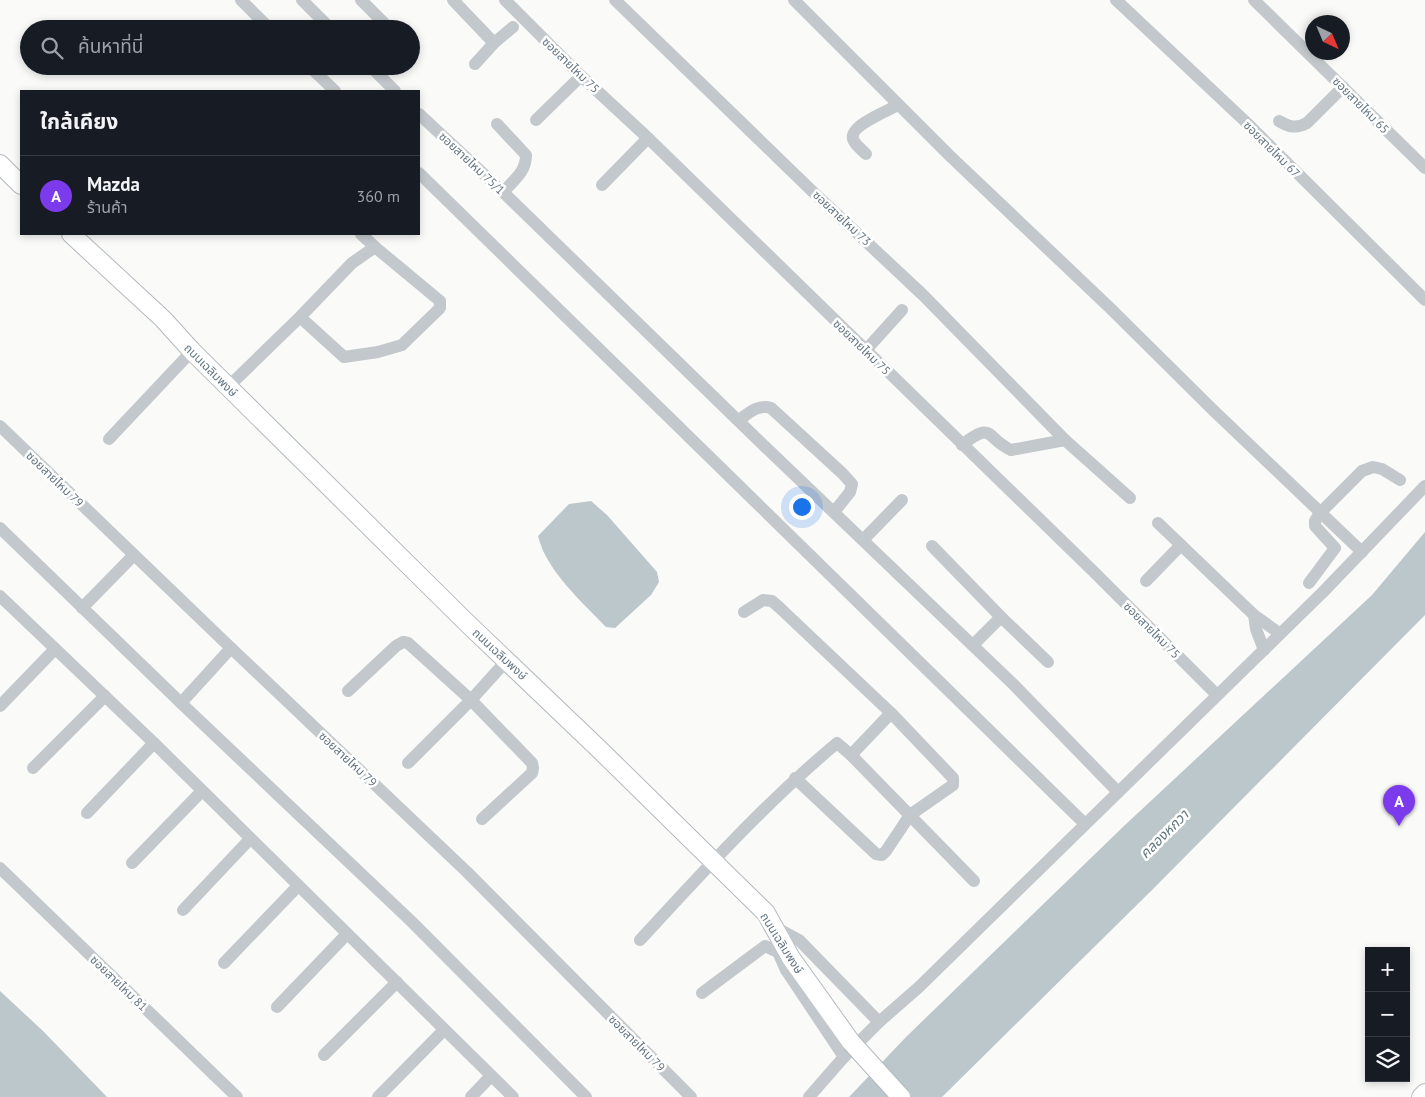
<!DOCTYPE html>
<html lang="th">
<meta charset="utf-8">
<style>
body{margin:0;font-family:"PT Sans","Noto Sans Thai",sans-serif;background:#20242c;color:#f1f3f6}
.controls{position:absolute;right:15px;bottom:15px;display:grid;overflow:hidden;border-radius:0px;box-shadow:0 2px 8px #0003}
.controls button{width:45px;height:45px;display:grid;place-items:center;padding:0;border:0;border-bottom:1px solid #363941;background:#171b24;color:#f1f3f6;font:25px sans-serif}
.compass{position:absolute;left:1305px;top:15px;width:45px;height:45px;border-radius:50%;background:#171b24;box-shadow:0 2px 8px #0003;rotate:136deg}
.you{position:absolute;left:801px;top:506px;width:18px;height:18px;margin:-12px;border:4px solid #fff;border-radius:50%;background:#1a73e8;box-shadow:0 0 0 8px #1a73e833}
.badge{display:grid;place-items:center;width:32px;height:32px;border-radius:50%;background:#7c3aed;color:#fff;font-size:16px;font-weight:700}
.pin{position:absolute;translate:-50% -41px;filter:drop-shadow(0 1px 2px #0008)}
.pin::after{content:'';position:absolute;top:26px;width:18px;height:15px;background:inherit;clip-path:polygon(0 0,100% 0,50% 100%)}
.list{margin:0;padding:0;list-style:none}
h2{display:flex;justify-content:space-between;align-items:center;height:65px;margin:0;padding:0 20px;font-size:21px}
h2 small{font-size:16px;font-weight:400;color:#9ea1a6}
.list li{display:grid;grid-template-columns:32px 1fr auto;gap:15px;align-items:center;box-sizing:border-box;height:80px;padding:0 20px;border-top:1px solid #363941}
.list b{display:block;font-size:19px;white-space:nowrap}
.list p{margin:0;font-size:16px;white-space:nowrap;color:#9ea1a6}
.list em{font-size:16px;font-style:normal;color:#9ea1a6}
.icon{flex:none;width:28px;height:28px;fill:none;stroke:currentColor;stroke-width:2;stroke-linecap:round;stroke-linejoin:round}
.map{position:relative;flex:none;width:1425px;height:1097px;overflow:hidden}
.search{position:absolute;background:#171b24;box-shadow:0 2px 8px #0003;left:20px;top:20px;width:400px;height:55px;display:flex;align-items:center;gap:12px;box-sizing:border-box;padding:0 18px;border-radius:28px;color:#9ea1a6;font-size:19px}
.panel{position:absolute;background:#171b24;box-shadow:0 2px 8px #0003;left:20px;top:90px;width:400px;height:145px;border-radius:0px}
.map>svg:first-child{display:block}
.water{fill:#bbc7cb}
.lines{fill:none;stroke-linecap:round;stroke-linejoin:round}
.secondary-casing{stroke:#b3babf;stroke-width:20}
.minor{stroke:#c3c8cc;stroke-width:12}
.secondary{stroke:#fff;stroke-width:18}
.secondary-bridge-casing{stroke:#b3babf;stroke-width:20;stroke-linecap:butt}
.secondary-bridge{stroke:#fff;stroke-width:18}
.labels{text-anchor:middle;dominant-baseline:central;stroke-width:5;stroke-linejoin:round;paint-order:stroke}
.street-label{font-size:12px;fill:#657683;stroke:#fff}
.water-label{font-size:14px;font-style:italic;fill:#60757c;stroke:#fff}
</style>
<div class="map">
<svg width="1425" height="1097" viewBox="0 0 1425 1097">
<rect width="100%" height="100%" fill="#fafaf8"/>
<g class="water">
<path d="M 591,501 L 607,515 L 657,572 L 659,582 L 651,595 L 615,628 L 606,627 C 582,602 546,570 538,536 L 569,504 Z"/>
<polygon points="1425,532 1425,615 1152,890 942,1097 849,1097 906,1037 1125,825 1372,595"/>
<polygon points="0,991 43,1031 107,1097 0,1097"/>
</g>
<g class="lines">
<defs>
<g id="secondary">
<polyline points="0,164 21,185"/>
<polyline points="71,234 163,319 192,351 467,623 600,750 766,913 791,958 851,1042"/>
<polyline points="1421,1097 1425,1093"/>
</g>
</defs>
<use href="#secondary" class="secondary-casing"/>
<g class="minor">
<polyline points="241,0 270,29"/>
<polyline points="302,0 331,29"/>
<polyline points="361,0 384,23 385,29"/>
<polyline points="453,0 494,43"/>
<polyline points="505,0 581,76 648,138 1093,571 1217,695"/>
<polyline points="615,0 811,190 923,295 1065,440"/>
<polyline points="794,0 950,156 1110,308 1213,410 1362,552"/>
<polyline points="1116,0 1248,124 1425,300"/>
<polyline points="1254,0 1425,168"/>
<polyline points="475,64 494,43 513,27"/>
<polyline points="309,66 335,91"/>
<polyline points="370,66 395,91"/>
<polyline points="419,114 503,192 755,437 1014,685 1118,792"/>
<polyline points="536,120 581,76"/>
<path d="M 1279,121 C 1289,127 1296,129 1307,123 L 1343,87"/>
<path d="M 497,124 L 526,155 C 526,172 514,180 503,192"/>
<path d="M 866,154 C 862,150 855,145 853,139 C 849,126 887,111 898,105"/>
<polyline points="419,173 1085,824"/>
<polyline points="602,185 648,138"/>
<polyline points="361,234 375,247"/>
<polyline points="866,350 902,310"/>
<polyline points="228,387 300,317 352,263 375,247 440,301 440,308 402,345 378,352 344,357 300,317"/>
<path d="M 739,420 C 749,413 758,404 771,408 L 842,473 L 852,484 L 850,492 L 834,512"/>
<polyline points="0,426 231,648 467,872 691,1097"/>
<polyline points="109,439 192,351"/>
<path d="M 962,445 C 994,420 985,438 1011,450 L 1065,440 L 1130,498"/>
<polyline points="1158,523 1254,615 1279,633"/>
<polyline points="0,528 181,703 412,922 586,1097"/>
<polyline points="863,540 902,500"/>
<polyline points="932,546 1001,617 1048,662"/>
<polyline points="1146,581 1181,545"/>
<polyline points="1309,583 1335,548 1315,526 1315,521 1320,513 1362,471 1373,467 1382,469 1400,480"/>
<polyline points="0,596 154,743 513,1097"/>
<polyline points="82,608 134,555"/>
<polyline points="744,612 763,600 772,601 781,609 891,713 953,778 953,785 910,815 886,851 882,855 876,854 795,778"/>
<polyline points="1254,615 1256,629 1264,650"/>
<polyline points="973,645 1001,617"/>
<polyline points="348,691 396,646 403,642 408,643 471,700 532,763 533,768 532,773 482,819"/>
<polyline points="181,703 231,648"/>
<polyline points="0,706 55,649"/>
<polyline points="851,755 974,881"/>
<polyline points="408,763 471,700 507,660"/>
<polyline points="33,768 105,696"/>
<polyline points="87,813 154,743"/>
<polyline points="132,863 202,791"/>
<polyline points="0,868 237,1097"/>
<polyline points="183,910 250,839"/>
<polyline points="773,926 799,940 879,1022"/>
<path d="M 640,940 C 703,872 765,803 837,743 L 851,755 L 891,713"/>
<polyline points="224,963 298,886"/>
<polyline points="702,993 765,946 778,952 786,970 844,1057"/>
<polyline points="277,1007 347,934"/>
<polyline points="324,1055 397,982"/>
<polyline points="378,1097 444,1030"/>
<polyline points="471,1097 491,1076"/>
<polyline points="809,1097 844,1057 879,1022 919,987 1323,592 1425,486"/>
</g>
<use href="#secondary" class="secondary"/>
<defs>
<polyline id="secondary-bridge" points="851,1042 901,1097"/>
</defs>
<use href="#secondary-bridge" class="secondary-bridge-casing"/>
<use href="#secondary-bridge" class="secondary-bridge"/>
</g>
<g class="labels">
<g class="street-label">
<text transform="translate(571 65) rotate(44)">ซอยสายไหม 75</text>
<text transform="translate(1361 105) rotate(45)">ซอยสายไหม 65</text>
<text transform="translate(1272 149) rotate(45)">ซอยสายไหม 67</text>
<text transform="translate(472 163) rotate(43)">ซอยสายไหม 75/1</text>
<text transform="translate(842 218) rotate(43)">ซอยสายไหม 73</text>
<text transform="translate(862 347) rotate(44)">ซอยสายไหม 75</text>
<text transform="translate(211 370) rotate(45)">ถนนเฉลิมพงษ์</text>
<text transform="translate(55 479) rotate(44)">ซอยสายไหม 79</text>
<text transform="translate(1152 630) rotate(45)">ซอยสายไหม 75</text>
<text transform="translate(500 654) rotate(43)">ถนนเฉลิมพงษ์</text>
<text transform="translate(348 759) rotate(43)">ซอยสายไหม 79</text>
<text transform="translate(782 943) rotate(58)">ถนนเฉลิมพงษ์</text>
<text transform="translate(119 983) rotate(44)">ซอยสายไหม 81</text>
<text transform="translate(637 1043) rotate(45)">ซอยสายไหม 79</text>
</g>
<g class="water-label">
<text transform="translate(1164 834) rotate(-45)">คลองหกวา</text>
</g>
</g>
</svg>
<div class="controls">
<button>+</button>
<button>−</button>
<button><svg class="icon" aria-label="layers" viewBox="0 0 24 24"><path d="M12 4l9 5-9 5-9-5zM3 14l9 5 9-5"/></svg></button>
</div>
<svg class="compass" viewBox="-18 -18 36 36"><path d="M0-13l5 13h-10z" fill="#e53935"/><path d="M0 13l5-13h-10z" fill="#9ea1a6"/></svg>
<div class="you"></div>
<div class="pin badge" style="left:1399px;top:826px">A</div>
<div class="search"><svg class="icon" aria-label="search" viewBox="0 0 24 24"><circle cx="10" cy="10" r="6"/><path d="M15 15l6 6"/></svg>ค้นหาที่นี่</div>
<section class="panel">
<h2>ใกล้เคียง<small></small></h2>
<ul class="list">
<li><span class="badge">A</span><div><b>Mazda</b><p>ร้านค้า</p></div><em>360 m</em></li>
</ul>
</section>
</div>
